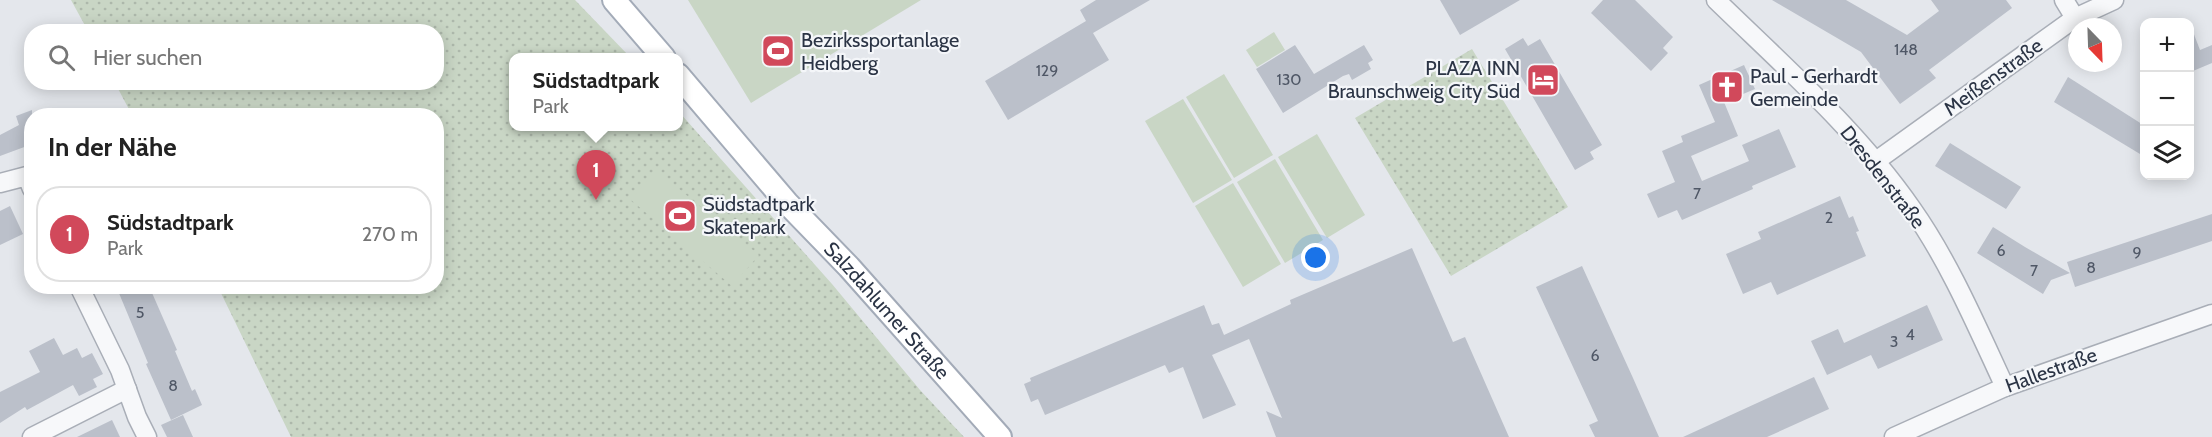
<!DOCTYPE html>
<html lang="de">
<meta charset="utf-8">
<style>
body{margin:0;font-family:Cabin,sans-serif;background:#f2f2f2;color:#222}
.controls{position:absolute;right:18px;top:18px;display:grid;overflow:hidden;border-radius:12px;box-shadow:0 3px 15px #0003}
.controls button{width:54px;height:54px;display:grid;place-items:center;padding:0;border:0;border-bottom:2px solid #e0e0e0;background:#fff;color:#222;font:30px sans-serif}
.compass{position:absolute;left:2068px;top:18px;width:54px;height:54px;border-radius:50%;background:#fff;box-shadow:0 3px 15px #0003;rotate:157deg}
.you{position:absolute;left:1316px;top:258px;width:21px;height:21px;margin:-15px;border:4px solid #fff;border-radius:50%;background:#1a73e8;box-shadow:0 0 0 9px #1a73e833}
.badge{display:grid;place-items:center;width:39px;height:39px;border-radius:50%;background:#d1495b;color:#fff;font-size:20px;font-weight:700}
.pin{position:absolute;translate:-50% -50px;filter:drop-shadow(0 2px 3px #0008)}
.pin::after{content:'';position:absolute;top:32px;width:21px;height:18px;background:inherit;clip-path:polygon(0 0,100% 0,50% 100%)}
.popup{position:absolute;left:509px;top:53px;width:174px;height:78px;box-sizing:border-box;display:grid;place-content:center;border-radius:12px;background:#fff;filter:drop-shadow(0 2px 4px #0005);font-size:20px;white-space:nowrap;color:#767676}
.popup b{font-size:22px;color:#222}
.popup::after{content:'';position:absolute;left:50%;top:100%;margin-left:-12px;border:12px solid transparent;border-top-color:#fff}
.list{margin:0;padding:0;list-style:none}
h2{display:flex;justify-content:space-between;align-items:center;height:78px;margin:0;padding:0 24px;font-size:26px}
h2 small{font-size:20px;font-weight:400;color:#767676}
.list li{display:grid;grid-template-columns:39px 1fr auto;gap:18px;align-items:center;box-sizing:border-box;height:96px;margin:0 12px 12px;padding:0 12px;border:2px solid #e0e0e0;border-radius:24px}
.list b{display:block;font-size:22px;white-space:nowrap}
.list p{margin:0;font-size:20px;white-space:nowrap;color:#767676}
.list em{font-size:20px;font-style:normal;color:#767676}
.icon{flex:none;width:33px;height:33px;fill:none;stroke:currentColor;stroke-width:2;stroke-linecap:round;stroke-linejoin:round}
.map{position:relative;flex:none;width:2212px;height:437px;overflow:hidden}
.search{position:absolute;background:#fff;box-shadow:0 3px 15px #0003;left:24px;top:24px;width:420px;height:66px;display:flex;align-items:center;gap:15px;box-sizing:border-box;padding:0 21px;border-radius:24px;color:#767676;font-size:22px}
.panel{position:absolute;background:#fff;box-shadow:0 3px 15px #0003;left:24px;top:108px;width:420px;height:186px;border-radius:24px}
.map>svg:first-child{display:block}
.grass{fill:url(#grass-dots)}
.garden{fill:#c9d6c5}
.building{fill:#bbc0ca}
.lines{fill:none;stroke-linecap:round;stroke-linejoin:round}
.minor-casing{stroke:#a9aeb7;stroke-width:21}
.major-casing{stroke:#a3abb8;stroke-width:26}
.minor{stroke:#f7f8fa;stroke-width:18}
.major{stroke:#fff;stroke-width:22}
.labels{text-anchor:middle;dominant-baseline:central;stroke-width:4.5;stroke-linejoin:round;paint-order:stroke}
.number-label{font-size:16px;fill:#4f5766}
.poi-label{font-size:20px;fill:#2b3445;stroke:#f4f6f9;text-anchor:start}
.street-label{font-size:20px;fill:#2b3445;stroke:#f4f6f9}
</style>
<div class="map">
<svg width="2212" height="437" viewBox="0 0 2212 437">
<defs>
<pattern id="grass-dots" width="8" height="8" patternUnits="userSpaceOnUse" patternTransform="scale(1.5)"><rect width="8" height="8" fill="#c9d6c5"/><path d="M2 2h.1M6 6h.1" fill="none" stroke="#adb8ab" stroke-width="1.8" stroke-linecap="round"/></pattern>
</defs>
<rect width="100%" height="100%" fill="#e4e7ec"/>
<g class="grass">
<polygon points="71,0 575,0 630,57 514,58 514,127 678,127 679,112 832,284 920,390 964,437 291,437 218,287 436,286 436,116 132,115 115,83 436,82 436,32 88,31"/>
<polygon points="1472,49 1568,207 1451,276 1355,118"/>
</g>
<g class="garden">
<polygon points="688,0 921,0 751,103"/>
<polygon points="1274,32 1285,50 1257,67 1246,50"/>
<polygon points="1224,74 1273,155 1234,178 1186,97"/>
<polygon points="1183,99 1232,180 1193,203 1145,121"/>
<polygon points="1317,134 1365,215 1327,238 1278,157"/>
<polygon points="1275,159 1323,240 1285,263 1237,182"/>
<polygon points="656,170 759,255 732,286 631,200"/>
<polygon points="1233,183 1281,264 1243,287 1195,206"/>
</g>
<g class="building">
<polygon points="1096,0 1150,0 1093,33 1109,60 1008,120 985,81 1086,21 1080,10"/>
<polygon points="1440,0 1520,0 1460,35"/>
<polygon points="1603,0 1635,0 1673,37 1663,48 1668,53 1651,71 1591,13"/>
<polygon points="1772,0 1846,0 1907,35 1939,11 1931,0 2006,0 2012,8 1929,70 1936,78 1900,104 1861,52"/>
<polygon points="2190,24 2200,50 2212,45 2212,63 2193,71 2190,63"/>
<polygon points="1523,38 1528,46 1540,39 1602,145 1590,152 1594,159 1575,170 1505,49"/>
<polygon points="1295,45 1314,74 1364,45 1373,60 1368,63 1371,69 1352,80 1349,74 1343,76 1283,113 1256,69"/>
<polygon points="1744,65 1755,89 1724,102 1738,136 1691,156 1702,181 1749,161 1742,145 1779,129 1796,167 1752,186 1753,189 1682,220 1677,210 1658,218 1647,194 1675,182 1662,151 1683,142 1681,136 1715,122 1699,85"/>
<polygon points="2068,77 2145,126 2145,157 2054,102"/>
<polygon points="32,110 32,154 27,146 0,156 0,135 19,125 16,116"/>
<polygon points="1950,143 2021,187 2006,209 1935,166"/>
<polygon points="1840,196 1849,218 1853,216 1856,224 1859,231 1856,232 1866,256 1777,295 1771,282 1743,294 1726,254 1761,239 1758,232"/>
<polygon points="10,206 23,234 0,245 0,211"/>
<polygon points="2212,214 2212,241 2075,287 2067,262"/>
<polygon points="1993,227 2025,247 2070,273 2051,280 2043,294 1977,253"/>
<polygon points="1412,248 1453,342 1465,337 1509,437 1276,437 1266,411 1282,418 1249,339 1212,355 1236,405 1203,419 1183,367 1169,373 1165,365 1045,415 1038,399 1031,402 1024,384 1031,381 1030,378 1204,305 1212,325 1219,323 1224,335 1291,304 1290,300"/>
<polygon points="1582,266 1633,378 1659,437 1595,437 1589,425 1598,421 1536,287"/>
<polygon points="116,286 149,286 177,350 175,351 192,391 195,389 202,405 171,420 146,364 148,363"/>
<polygon points="1927,305 1943,340 1878,369 1871,355 1827,375 1811,341 1838,329 1844,343"/>
<polygon points="54,338 63,355 77,348 82,358 92,353 103,374 93,379 97,387 79,396 73,385 27,410 25,407 0,423 0,392 40,372 29,351"/>
<polygon points="1814,377 1829,409 1767,437 1683,437"/>
<polygon points="183,415 193,437 167,437 161,425"/>
<polygon points="112,420 120,437 77,437"/>
</g>
<g class="lines">
<defs>
<g id="minor">
<path d="M 1716,0 C 1785,67 1857,130 1912,209 C 1950,263 1977,327 2005,387"/>
<polyline points="2064,0 2075,18"/>
<polyline points="1876,161 2075,18 2114,0"/>
<polyline points="0,183 27,176 32,189"/>
<polyline points="79,286 120,370 137,417 147,437"/>
<polyline points="32,437 127,389"/>
<polyline points="1894,437 2005,387 2212,314"/>
</g>
<g id="major">
<polyline points="614,0 664,58"/>
<path id="s1" d="M 678,75 L 787,203 L 849,267 L 1000,437"/>
</g>
</defs>
<use href="#minor" class="minor-casing"/>
<use href="#major" class="major-casing"/>
<use href="#minor" class="minor"/>
<use href="#major" class="major"/>
</g>
<defs>
<symbol id="stadium-square" viewBox="-11 -11 22 22"><rect x="-9" y="-9" width="18" height="18" rx="4" fill="#d1495b" stroke="#f4f6f9"/><path d="M0-5a6.5 5 0 1 0 0 10a6.5 5 0 1 0 0-10ZM-3.5-1.8h7v3.6h-7Z" fill="#fff"/></symbol>
<symbol id="hotel-square" viewBox="-11 -11 22 22"><rect x="-9" y="-9" width="18" height="18" rx="4" fill="#d1495b" stroke="#f4f6f9"/><path d="M-6-4.5h1.5V1H6V5H4.5V3h-9V5H-6ZM-4 0a1.8 1.8 0 1 1 3.6 0ZM.5 0V-2.5h3Q6-2.5 6 0Z" fill="#fff"/></symbol>
<symbol id="church-square" viewBox="-11 -11 22 22"><rect x="-9" y="-9" width="18" height="18" rx="4" fill="#d1495b" stroke="#f4f6f9"/><path d="M-1.2-6h2.4v3.5h3.3v2.4h-3.3V6h-2.4V-.1h-3.3v-2.4h3.3Z" fill="#fff"/></symbol>
</defs>
<g fill-rule="evenodd">
<use href="#stadium-square" x="759" y="32" width="38" height="38"/>
<use href="#hotel-square" x="1524" y="61" width="38" height="38"/>
<use href="#church-square" x="1708" y="68" width="38" height="38"/>
<use href="#stadium-square" x="661" y="197" width="38" height="38"/>
</g>
<g class="labels">
<g class="number-label">
<text x="1906" y="49">148</text>
<text x="1047" y="70">129</text>
<text x="1289" y="79">130</text>
<text x="1697" y="193">7</text>
<text x="1829" y="217">2</text>
<text x="2001" y="250">6</text>
<text x="2137" y="252">9</text>
<text x="2091" y="267">8</text>
<text x="2034" y="270">7</text>
<text x="140" y="312">5</text>
<text x="1910" y="334">4</text>
<text x="1894" y="341">3</text>
<text x="1595" y="355">6</text>
<text x="173" y="385">8</text>
</g>
<g class="poi-label">
<text x="801" y="40">Bezirkssportanlage<tspan x="801" dy="23">Heidberg</tspan></text>
<text x="1520" y="68" text-anchor="end">PLAZA INN<tspan x="1520" dy="23">Braunschweig City Süd</tspan></text>
<text x="1750" y="76">Paul - Gerhardt<tspan x="1750" dy="23">Gemeinde</tspan></text>
<text x="703" y="204">Südstadtpark<tspan x="703" dy="23">Skatepark</tspan></text>
</g>
<g class="street-label">
<text transform="translate(1993 77) rotate(-36)">Meißenstraße</text>
<text transform="translate(1883 177) rotate(52)">Dresdenstraße</text>
<text stroke="none"><textPath href="#s1" startOffset="315">Salzdahlumer Straße</textPath></text>
<text transform="translate(2051 370) rotate(-20)">Hallestraße</text>
</g>
</g>
</svg>
<div class="controls">
<button>+</button>
<button>−</button>
<button><svg class="icon" aria-label="layers" viewBox="0 0 24 24"><path d="M12 4l9 5-9 5-9-5zM3 14l9 5 9-5"/></svg></button>
</div>
<svg class="compass" viewBox="-18 -18 36 36"><path d="M0-13l5 13h-10z" fill="#e53935"/><path d="M0 13l5-13h-10z" fill="#767676"/></svg>
<div class="you"></div>
<div class="pin badge" style="left:596px;top:200px">1</div>
<div class="popup"><b>Südstadtpark</b>Park</div>
<div class="search"><svg class="icon" aria-label="search" viewBox="0 0 24 24"><circle cx="10" cy="10" r="6"/><path d="M15 15l6 6"/></svg>Hier suchen</div>
<section class="panel">
<h2>In der Nähe<small></small></h2>
<ul class="list">
<li><span class="badge">1</span><div><b>Südstadtpark</b><p>Park</p></div><em>270 m</em></li>
</ul>
</section>
</div>
